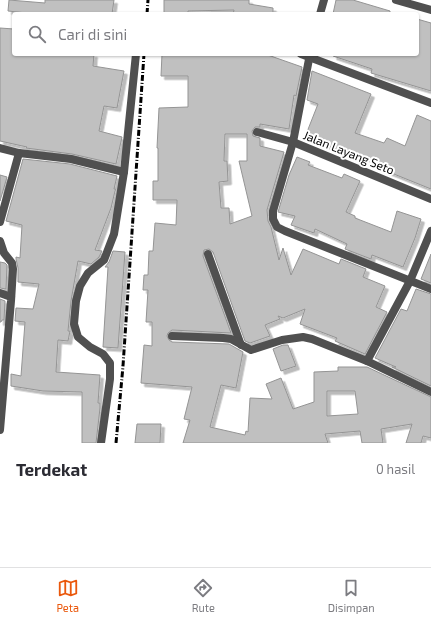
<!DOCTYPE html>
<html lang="id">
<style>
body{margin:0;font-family:"Exo 2",sans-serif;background:#f7f7f7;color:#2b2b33}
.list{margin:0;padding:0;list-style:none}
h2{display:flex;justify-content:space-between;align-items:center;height:52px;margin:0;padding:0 16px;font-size:17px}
h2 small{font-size:13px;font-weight:400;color:#7c7c81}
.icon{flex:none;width:22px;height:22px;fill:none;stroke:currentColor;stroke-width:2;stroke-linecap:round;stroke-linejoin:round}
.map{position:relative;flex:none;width:431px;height:443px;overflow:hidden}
.search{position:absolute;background:#fff;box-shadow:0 1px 3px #0004;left:12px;right:12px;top:12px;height:44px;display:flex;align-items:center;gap:10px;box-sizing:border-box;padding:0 14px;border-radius:4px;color:#7c7c81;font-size:15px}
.sheet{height:124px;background:#fff}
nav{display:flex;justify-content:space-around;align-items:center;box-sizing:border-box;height:56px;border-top:1px solid #e1e1e2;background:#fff;font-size:11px;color:#7c7c81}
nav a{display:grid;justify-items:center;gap:2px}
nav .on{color:#ea580c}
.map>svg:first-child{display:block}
.building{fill:#c0c0c0;stroke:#949494;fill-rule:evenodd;filter:url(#shadow)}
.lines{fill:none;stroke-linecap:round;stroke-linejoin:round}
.street{stroke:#505050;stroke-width:8}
.rail{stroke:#000;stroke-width:3;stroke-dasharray:6 2 1 2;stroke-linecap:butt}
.labels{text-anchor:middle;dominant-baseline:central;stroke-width:4;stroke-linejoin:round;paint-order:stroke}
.street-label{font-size:12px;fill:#000;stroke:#fff}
</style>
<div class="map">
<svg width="431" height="443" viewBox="0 0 431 443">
<defs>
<filter id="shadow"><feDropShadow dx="3.5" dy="3.5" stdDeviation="0" flood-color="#0004"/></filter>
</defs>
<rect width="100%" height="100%" fill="#fff"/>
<g class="building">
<polygon points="9,0 45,3 45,0 114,0 112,14 36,14 8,11"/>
<polygon points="164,0 249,0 249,4 273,8 273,14 233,14 234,10 188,11 188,14 164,14"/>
<polygon points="336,0 353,0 390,11 390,14 333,14"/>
<polygon points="417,19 431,23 431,91 371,73 372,69 333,56 334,54 417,54"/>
<polygon points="0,28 14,29 14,54 94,54 93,66 124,71 117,108 104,106 99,131 122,137 116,164 72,154 26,148 27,147 0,141"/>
<path d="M 162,54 L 265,54 L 302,67 L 296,96 L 294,95 L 289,129 L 260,124 L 260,127 L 255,127 L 252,131 L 253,136 L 260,138 L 260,146 L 284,152 L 267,210 L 268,221 L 271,227 L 279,260 L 283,248 L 291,275 L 303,249 L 339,264 L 341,259 L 366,269 L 363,277 L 385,286 L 376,307 L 387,312 L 365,354 L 335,341 L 337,338 L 300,324 L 305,309 L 283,318 L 278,316 L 280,319 L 265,325 L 270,336 L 250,343 L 245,341 L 213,252 L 209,249 L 204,250 L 203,256 L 231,333 L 172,330 L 168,333 L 167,336 L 169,340 L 172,342 L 229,344 L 243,352 L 236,388 L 221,385 L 210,427 L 245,435 L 246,431 L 248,432 L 250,398 L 272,399 L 266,384 L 281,378 L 293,409 L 314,402 L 314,372 L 338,371 L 338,367 L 367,367 L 431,397 L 431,438 L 423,436 L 421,443 L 406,443 L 412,424 L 381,429 L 383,443 L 362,443 L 360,431 L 325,434 L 328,443 L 183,443 L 190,420 L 184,419 L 192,387 L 141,383 L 144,345 L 152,346 L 152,322 L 146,322 L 148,290 L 143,290 L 144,275 L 148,275 L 149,251 L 153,251 L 155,223 L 176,225 L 177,200 L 153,200 L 153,181 L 158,181 L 158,148 L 157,148 L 159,108 L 188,107 L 188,76 L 161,76 ZM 225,134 L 247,134 L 247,161 L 239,161 L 252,216 L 230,224 L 229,208 L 221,208 L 219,182 L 228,181 L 227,161 L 224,161 ZM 327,391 L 355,391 L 358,414 L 327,416 Z"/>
<polygon points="312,71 371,94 355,133 384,143 387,138 405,146 417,115 431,121 431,189 374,166 376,161 347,152 346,153 305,137 318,104 307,100"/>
<polygon points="297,157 310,162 308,165 342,178 344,174 360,181 346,212 355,216 355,218 391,232 397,211 421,219 415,238 403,267 372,255 371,259 345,249 347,244 315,229 314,233 291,225 295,216 278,212 289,175"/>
<polygon points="23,159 70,164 117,176 114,189 116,189 115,191 111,208 95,250 102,251 99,257 91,264 78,261 71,301 68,331 70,331 68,341 58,340 56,372 100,375 98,403 100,403 100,408 96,443 82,443 82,392 43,391 11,386 11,374 21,376 25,322 15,321 16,308 33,309 39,284 18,282 18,268 16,259 16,257 20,258 22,225 6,221"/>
<polygon points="0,175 7,177 0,201"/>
<polygon points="113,251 125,252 118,348 103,347 108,267 105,267 109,262"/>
<polygon points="431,254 431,283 421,279"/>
<polygon points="0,262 5,263 7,265 6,289 0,288"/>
<polygon points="416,289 431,294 431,386 392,367 396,367 375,358 401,309 407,311"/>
<polygon points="0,299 5,301 4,320 2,320 1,322 0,322"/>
<polygon points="283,345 288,345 296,366 281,371 273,349"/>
<polygon points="137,424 161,424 160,443 135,443"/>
</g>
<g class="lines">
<g class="street">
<polyline points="396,0 431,10"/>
<polyline points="320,14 324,0"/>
<polyline points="301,54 431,103"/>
<polyline points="310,54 293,142 273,211 273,219 277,227 285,231 431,289"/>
<polyline points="257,132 293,142 431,199"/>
<polyline points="0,148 19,153 71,159 124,172"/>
<polyline points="0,222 19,153"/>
<polyline points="0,241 4,253 12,263 13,269 11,301 0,430"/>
<polyline points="208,254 241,345"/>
<polyline points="0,293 11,297"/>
<polyline points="172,336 223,338 231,339 251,350 282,340 303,337 312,339 367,361 431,392"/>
<polyline points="367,361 410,281 431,231"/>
<polyline points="101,443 110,379 110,363 103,354 90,347 78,337 74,324 76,301 80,286 88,273 104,260 114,234 124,172 136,54"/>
</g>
<g class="rail">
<polyline points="147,14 148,0"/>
<polyline points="116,443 123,366 144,54"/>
</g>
</g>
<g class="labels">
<g class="street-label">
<text transform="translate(349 152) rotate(22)">Jalan Layang Seto</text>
</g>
</g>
</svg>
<div class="search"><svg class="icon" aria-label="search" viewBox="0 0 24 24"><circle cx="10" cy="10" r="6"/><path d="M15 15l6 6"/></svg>Cari di sini</div>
</div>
<section class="sheet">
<h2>Terdekat<small>0 hasil</small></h2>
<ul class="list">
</ul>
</section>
<nav>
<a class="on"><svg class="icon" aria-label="map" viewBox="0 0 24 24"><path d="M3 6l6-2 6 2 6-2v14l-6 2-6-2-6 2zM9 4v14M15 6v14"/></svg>Peta</a>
<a><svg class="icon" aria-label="directions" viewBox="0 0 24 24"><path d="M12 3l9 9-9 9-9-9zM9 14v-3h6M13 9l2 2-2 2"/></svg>Rute</a>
<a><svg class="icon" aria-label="saved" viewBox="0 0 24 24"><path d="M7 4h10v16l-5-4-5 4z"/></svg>Disimpan</a>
</nav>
